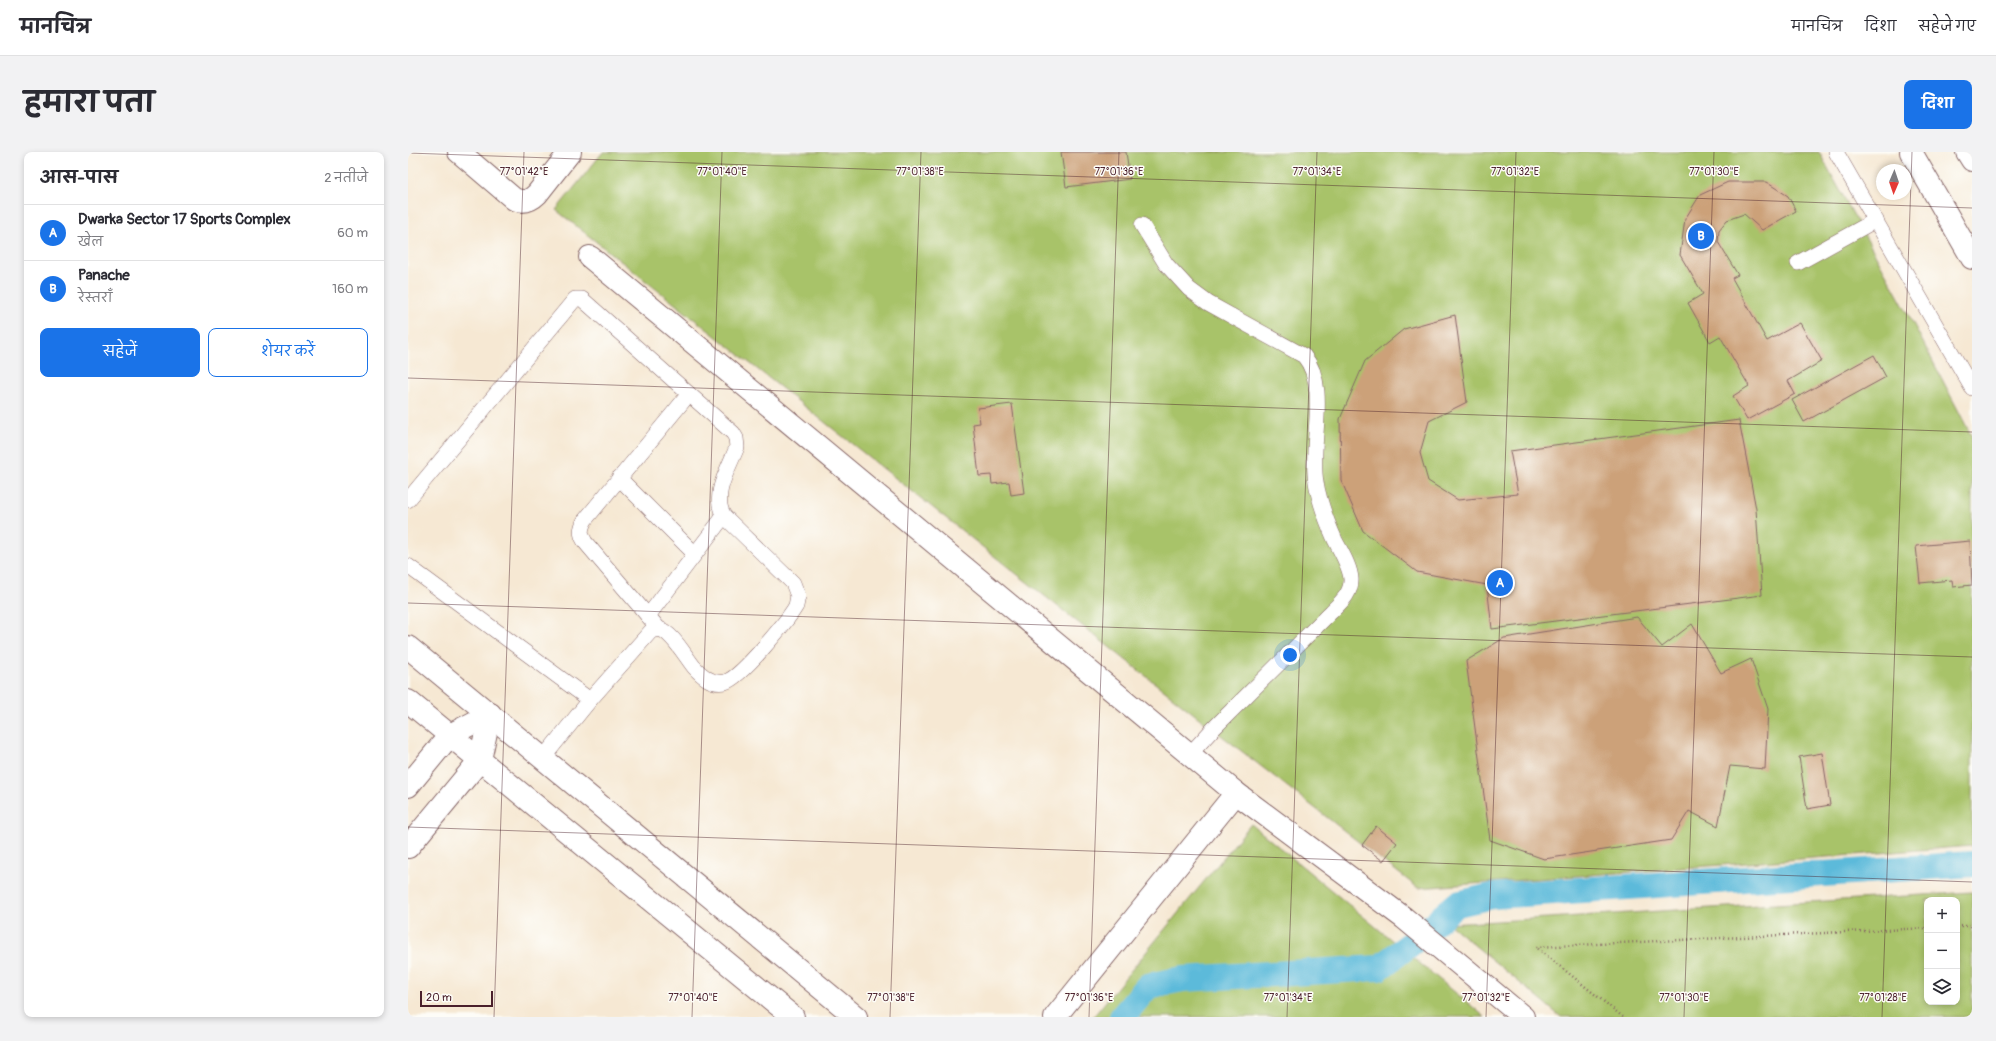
<!DOCTYPE html>
<html lang="hi">
<meta charset="utf-8">
<style>
body{margin:0;font-family:Pangolin,"Playpen Sans Deva",sans-serif;background:#f2f2f3;color:#2b2b33}
.controls{position:absolute;right:12px;bottom:12px;display:grid;overflow:hidden;border-radius:8px;box-shadow:0 2px 6px #0003}
.controls button{width:36px;height:36px;display:grid;place-items:center;padding:0;border:0;border-bottom:1px solid #e1e1e2;background:#fff;color:#2b2b33;font:20px sans-serif}
.compass{position:absolute;left:1468px;top:12px;width:36px;height:36px;border-radius:50%;background:#fff;box-shadow:0 2px 6px #0003;rotate:182deg}
.scale{position:absolute;left:12px;bottom:10px;width:73px;box-sizing:border-box;padding-left:4px;border:2px solid #4a1f2b;border-top:0;font-size:11px;line-height:14px;white-space:nowrap;color:#4a1f2b;-webkit-text-stroke:3px #fdfcf7;paint-order:stroke}
.you{position:absolute;left:882px;top:503px;width:14px;height:14px;margin:-10px;border:3px solid #fff;border-radius:50%;background:#1a73e8;box-shadow:0 0 0 6px #1a73e833}
.badge{display:grid;place-items:center;width:26px;height:26px;border-radius:50%;background:#1a73e8;color:#fff;font-size:13px;font-weight:700}
.pin{position:absolute;translate:-50% -50%;border:2px solid #fff;box-shadow:0 1px 4px #0006}
.list{margin:0;padding:0;list-style:none}
h2{display:flex;justify-content:space-between;align-items:center;height:52px;margin:0;padding:0 16px;font-size:17px}
h2 small{font-size:13px;font-weight:400;color:#7c7c81}
.list li{display:grid;grid-template-columns:26px 1fr auto;gap:12px;align-items:center;box-sizing:border-box;height:56px;padding:0 16px;border-top:1px solid #e1e1e2}
.list b{display:block;font-size:15px;white-space:nowrap}
.list p{margin:0;font-size:13px;white-space:nowrap;color:#7c7c81}
.list em{font-size:13px;font-style:normal;color:#7c7c81}
.actions{display:flex;gap:8px;padding:12px 16px}
.actions a{flex:1;padding:9px 0;border:1px solid #1a73e8;border-radius:8px;text-align:center;font-size:14px;color:#1a73e8}
.actions .main{background:#1a73e8;color:#fff}
.icon{flex:none;width:22px;height:22px;fill:none;stroke:currentColor;stroke-width:2;stroke-linecap:round;stroke-linejoin:round}
.map{position:relative;flex:none;width:1564px;height:865px;overflow:hidden;border-radius:8px}
header{display:flex;align-items:center;gap:24px;box-sizing:border-box;height:56px;padding:0 20px;background:#fff;border-bottom:1px solid #e1e1e2}
header strong{font-size:19px}
nav{display:flex;gap:22px;margin-inline-start:auto;font-size:14px}
.intro{display:flex;align-items:center;justify-content:space-between;box-sizing:border-box;height:96px;padding:0 24px}
h1{margin:0;font-size:28px}
.button{padding:10px 18px;border-radius:8px;background:#1a73e8;color:#fff;font-size:14px;font-weight:700}
main{display:flex;gap:24px;padding:0 24px}
aside{flex:1;background:#fff;border-radius:8px;box-shadow:0 2px 6px #0003}
.map>svg:first-child{display:block}
.green{fill:#a8c369;stroke:#79714a;fill-rule:evenodd}
.lines{fill:none;stroke-linecap:round;stroke-linejoin:round}
.canal{stroke:#5bbada;stroke-width:26}
.building{fill:#cca179}
.lane-casing{stroke:#866566;stroke-width:16}
.street-casing{stroke:#866566;stroke-width:24}
.secondary-casing{stroke:#866566;stroke-width:24}
.path{stroke:#866566;stroke-width:2.5;stroke-dasharray:1 3;stroke-linecap:butt}
.lane{stroke:#fff;stroke-width:15}
.street{stroke:#fff;stroke-width:22}
.secondary{stroke:#fff;stroke-width:22}
.ticks{fill:none;stroke:#4a1f2b;stroke-width:1;stroke-opacity:0.45}
.ticks-label{font-size:10px;text-anchor:middle;fill:#4a1f2b;stroke:#fdfcf7;stroke-width:3;stroke-linejoin:round;paint-order:stroke}
</style>
<header>
<strong>मानचित्र</strong>
<nav><a>मानचित्र</a><a>दिशा</a><a>सहेजे गए</a></nav>
</header>
<div class="intro"><h1>हमारा पता</h1><a class="button">दिशा</a></div>
<main>
<aside>
<h2>आस-पास<small>2 नतीजे</small></h2>
<ul class="list">
<li><span class="badge">A</span><div><b>Dwarka Sector 17 Sports Complex</b><p>खेल</p></div><em>60 m</em></li>
<li><span class="badge">B</span><div><b>Panache</b><p>रेस्तराँ</p></div><em>160 m</em></li>
</ul>
<div class="actions"><a class="main">सहेजें</a><a>शेयर करें</a></div>
</aside>
<div class="map">
<svg width="1564" height="865" viewBox="0 0 1564 865">
<rect width="100%" height="100%" fill="#fdfcf7"/>
<filter id="ink" filterUnits="userSpaceOnUse"><feTurbulence type="fractalNoise" baseFrequency=".025" numOctaves="2"/><feDisplacementMap in="SourceGraphic" scale="8" xChannelSelector="R" yChannelSelector="G"/><feConvolveMatrix kernelMatrix="1 2 1 2 8 2 1 2 1" color-interpolation-filters="sRGB"/></filter>
<filter id="wash" filterUnits="userSpaceOnUse"><feTurbulence type="fractalNoise" baseFrequency=".012" numOctaves="4" result="noise"/><feDisplacementMap in="SourceGraphic" scale="16" xChannelSelector="R" yChannelSelector="G"/><feGaussianBlur stdDeviation="0.9" result="paint"/><feColorMatrix in="noise" values="0 0 0 0 0 0 0 0 0 0 0 0 0 0 0 0 0 1.4 0 .05"/><feComposite in="paint" operator="in"/></filter>
<g filter="url(#wash)">
<rect width="100%" height="100%" fill="#f6e8d3"/>
<g class="green">
<polygon points="195,0 1411,0 1506,173 1564,285 1564,694 1010,736 805,577 148,58"/>
<polygon points="843,672 1077,865 685,865"/>
<path d="M 1564,740 L 1564,865 L 1153,865 L 1041,772 ZM 1519,748 L 1549,748 L 1549,850 L 1519,850 Z"/>
</g>
<g class="lines">
<polyline class="canal" points="714,865 740,834 775,827 971,816 1000,794 1049,752 1084,744 1564,712"/>
</g>
<g id="blocks">
<g class="building">
<polygon points="653,0 718,0 722,27 658,35"/>
<polygon points="1320,30 1358,30 1380,44 1388,59 1354,78 1336,62 1319,68 1311,78 1310,90 1330,123 1324,126 1359,189 1392,171 1414,209 1380,229 1387,242 1339,268 1325,244 1341,234 1312,184 1302,190 1280,151 1295,142 1272,103 1277,67 1292,43"/>
<polygon points="1047,163 1059,250 1021,269 1012,301 1020,329 1050,348 1110,342 1102,299 1331,268 1348,357 1354,443 1084,477 1079,433 1009,420 955,379 933,328 932,267 957,209 996,177"/>
<polygon points="1466,203 1478,225 1396,270 1384,248"/>
<polygon points="604,252 616,341 603,343 601,330 584,332 583,323 571,324 565,272 572,271 570,256"/>
<polygon points="1562,389 1564,433 1545,435 1544,428 1512,431 1508,394"/>
<polygon points="1229,465 1254,495 1284,472 1313,521 1343,507 1360,557 1357,617 1322,614 1310,674 1281,659 1263,688 1136,707 1082,688 1058,509 1096,486"/>
<polygon points="1414,601 1422,653 1399,657 1391,605"/>
<polygon points="968,674 989,691 975,709 954,693"/>
</g>
</g>
</g>
<g filter="url(#ink)">
<use href="#blocks" fill-opacity="0" stroke="#866566" stroke-width="1"/>
<g class="lines">
<defs>
<g id="lane">
<polyline points="1428,0 1564,236"/>
<path d="M 734,73 L 758,112 L 781,137 L 800,151 L 896,204 C 922,235 901,292 908,330 C 911,349 919,370 927,388 C 933,400 942,414 943,427 C 944,441 932,451 923,460 L 805,577 L 782,602"/>
<polyline points="1390,111 1468,68"/>
<polyline points="211,326 287,402"/>
<path d="M 0,348 L 167,147 L 174,147 L 325,281 L 328,286 L 329,295 C 321,316 303,343 316,364 L 385,431 L 390,444 L 388,454 C 379,469 333,526 317,530 C 304,533 294,524 286,515 C 277,504 264,480 251,477 L 243,479 L 182,548 L 135,606"/>
<polyline points="0,414 182,548"/>
<polyline points="240,464 316,364"/>
<path d="M 251,477 L 177,390 C 172,382 172,377 177,368 L 281,242"/>
</g>
<g id="street">
<path d="M 51,0 L 106,47 C 116,51 122,49 129,42 L 162,0"/>
<polyline points="182,105 828,641 996,766 1115,865"/>
<polyline points="0,634 42,583 82,562"/>
<polyline points="0,695 72,608 82,562"/>
<polyline points="647,865 828,641"/>
</g>
<g id="secondary">
<polyline points="1503,0 1564,106"/>
<polyline points="1559,0 1564,8"/>
<polyline points="0,495 448,865"/>
<polyline points="0,549 385,865"/>
</g>
</defs>
<use href="#lane" class="lane-casing"/>
<use href="#street" class="street-casing"/>
<use href="#secondary" class="secondary-casing"/>
<g class="path">
<polyline points="1549,774 1564,774"/>
<polyline points="1215,865 1128,795 1519,776"/>
</g>
<use href="#lane" class="lane"/>
<use href="#street" class="street"/>
<use href="#secondary" class="secondary"/>
</g>
</g>
<path class="ticks" d="M 0,1 L 1564,56M 0,226 L 1564,280M 0,451 L 1564,505M 0,675 L 1564,730M 86,865 L 116,0M 284,865 L 314,0M 482,865 L 513,0M 681,865 L 711,0M 879,865 L 909,0M 1078,865 L 1108,0M 1276,865 L 1306,0M 1474,865 L 1504,0"/>
<g class="ticks-label">
<text x="116" y="23">77°01'42"E</text>
<text x="314" y="23">77°01'40"E</text>
<text x="512" y="23">77°01'38"E</text>
<text x="711" y="23">77°01'36"E</text>
<text x="909" y="23">77°01'34"E</text>
<text x="1107" y="23">77°01'32"E</text>
<text x="1306" y="23">77°01'30"E</text>
<text x="285" y="849">77°01'40"E</text>
<text x="483" y="849">77°01'38"E</text>
<text x="681" y="849">77°01'36"E</text>
<text x="880" y="849">77°01'34"E</text>
<text x="1078" y="849">77°01'32"E</text>
<text x="1276" y="849">77°01'30"E</text>
<text x="1475" y="849">77°01'28"E</text>
</g>
</svg>
<div class="controls">
<button>+</button>
<button>−</button>
<button><svg class="icon" aria-label="layers" viewBox="0 0 24 24"><path d="M12 4l9 5-9 5-9-5zM3 14l9 5 9-5"/></svg></button>
</div>
<svg class="compass" viewBox="-18 -18 36 36"><path d="M0-13l5 13h-10z" fill="#e53935"/><path d="M0 13l5-13h-10z" fill="#7c7c81"/></svg>
<div class="scale">20 m</div>
<div class="you"></div>
<div class="pin badge" style="left:1092px;top:431px">A</div>
<div class="pin badge" style="left:1293px;top:84px">B</div>
</div>
</main>
